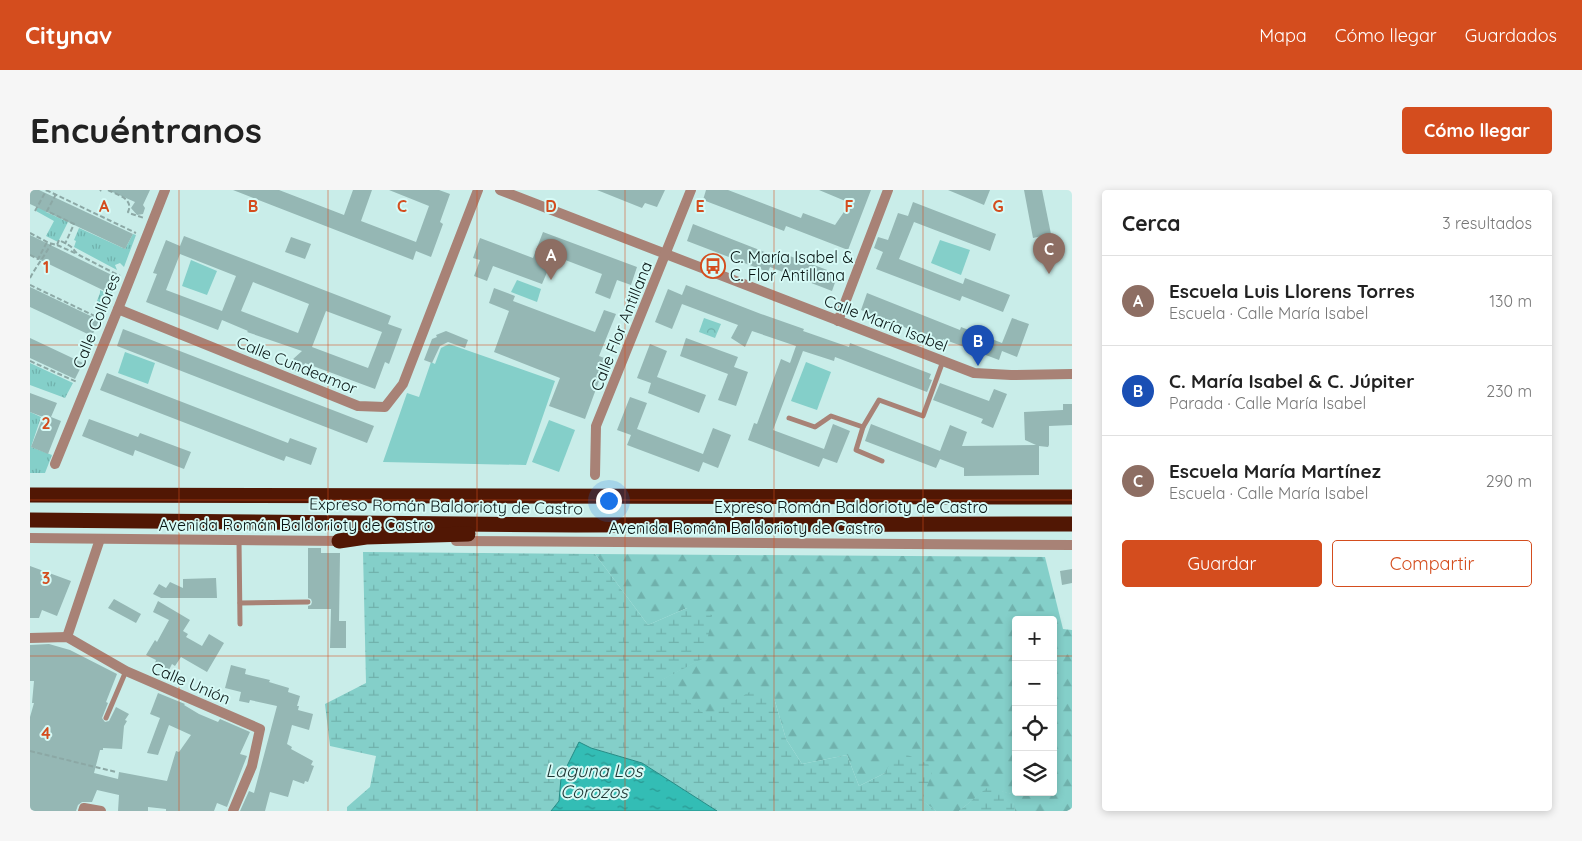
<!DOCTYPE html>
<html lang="es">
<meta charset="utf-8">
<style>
body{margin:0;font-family:Quicksand,sans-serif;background:#f6f6f6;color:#222}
.controls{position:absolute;right:15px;bottom:15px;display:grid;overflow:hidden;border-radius:5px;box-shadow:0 2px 8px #0003}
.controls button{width:45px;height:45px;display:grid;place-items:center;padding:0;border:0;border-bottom:1px solid #e0e0e0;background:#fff;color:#222;font:25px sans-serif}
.you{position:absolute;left:578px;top:310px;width:18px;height:18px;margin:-12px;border:4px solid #fff;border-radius:50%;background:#1a73e8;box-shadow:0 0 0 8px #1a73e833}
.badge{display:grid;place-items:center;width:32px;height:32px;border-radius:50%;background:#d44d1e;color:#fff;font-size:16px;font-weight:700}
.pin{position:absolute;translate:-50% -41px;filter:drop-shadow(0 1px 2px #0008)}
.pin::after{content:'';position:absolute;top:26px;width:18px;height:15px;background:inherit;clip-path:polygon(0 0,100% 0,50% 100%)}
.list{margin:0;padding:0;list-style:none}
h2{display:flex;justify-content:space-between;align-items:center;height:65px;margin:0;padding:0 20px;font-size:21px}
h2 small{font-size:16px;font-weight:400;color:#767676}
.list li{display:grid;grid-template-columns:32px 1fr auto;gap:15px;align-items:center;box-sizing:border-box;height:90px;padding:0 20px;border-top:1px solid #e0e0e0}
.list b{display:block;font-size:19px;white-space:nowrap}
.list p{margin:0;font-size:16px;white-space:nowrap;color:#767676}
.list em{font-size:16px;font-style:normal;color:#767676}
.actions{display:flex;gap:10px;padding:15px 20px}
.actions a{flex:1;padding:11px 0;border:1px solid #d44d1e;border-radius:5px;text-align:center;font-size:18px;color:#d44d1e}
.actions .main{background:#d44d1e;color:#fff}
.icon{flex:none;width:28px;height:28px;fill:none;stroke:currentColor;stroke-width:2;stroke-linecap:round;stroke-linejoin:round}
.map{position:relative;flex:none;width:1042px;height:621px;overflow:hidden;border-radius:5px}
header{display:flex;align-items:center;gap:30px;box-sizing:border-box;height:70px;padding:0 25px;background:#d44d1e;color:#fff}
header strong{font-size:24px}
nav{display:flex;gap:28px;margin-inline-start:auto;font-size:18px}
.intro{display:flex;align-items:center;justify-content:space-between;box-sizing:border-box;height:120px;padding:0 30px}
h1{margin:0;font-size:35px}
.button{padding:12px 22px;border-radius:5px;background:#d44d1e;color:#fff;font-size:18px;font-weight:700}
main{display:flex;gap:30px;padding:0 30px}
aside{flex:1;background:#fff;border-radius:5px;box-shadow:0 2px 8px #0003}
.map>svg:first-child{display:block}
.grass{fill:url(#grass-tufts)}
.forest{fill:url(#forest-firs);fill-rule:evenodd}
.wetland{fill:url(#wetland-marsh)}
.park{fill:url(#park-crowns)}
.pitch{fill:#84cfc9}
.water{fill:url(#water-ripples);stroke:#268b85}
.building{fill:#95b7b4;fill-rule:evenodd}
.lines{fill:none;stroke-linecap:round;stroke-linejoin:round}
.path{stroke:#8ca8a5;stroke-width:2;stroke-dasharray:5 2.5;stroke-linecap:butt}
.lane{stroke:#a88276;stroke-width:5}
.street{stroke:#a88276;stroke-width:10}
.highway{stroke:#511704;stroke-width:15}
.grid{fill:none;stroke:#d44d1e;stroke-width:1;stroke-opacity:0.55}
.labels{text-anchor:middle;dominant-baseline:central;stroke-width:4;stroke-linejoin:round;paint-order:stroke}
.poi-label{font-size:16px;fill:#081514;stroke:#d6faf6;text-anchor:start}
.street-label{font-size:16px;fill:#081514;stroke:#d6faf6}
.water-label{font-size:18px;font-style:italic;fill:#1e3432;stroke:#d6faf6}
.grid-label{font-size:16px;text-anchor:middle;font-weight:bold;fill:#d44d1e;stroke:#d6faf6;stroke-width:4;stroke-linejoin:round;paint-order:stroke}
</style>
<header>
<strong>Citynav</strong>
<nav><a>Mapa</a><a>Cómo llegar</a><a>Guardados</a></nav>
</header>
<div class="intro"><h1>Encuéntranos</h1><a class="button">Cómo llegar</a></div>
<main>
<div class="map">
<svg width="1042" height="621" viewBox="0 0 1042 621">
<defs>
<pattern id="grass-tufts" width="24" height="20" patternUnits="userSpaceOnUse" patternTransform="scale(1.25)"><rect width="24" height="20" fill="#84cfc9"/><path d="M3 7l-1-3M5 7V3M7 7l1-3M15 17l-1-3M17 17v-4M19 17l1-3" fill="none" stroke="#70b1ac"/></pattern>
<pattern id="forest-firs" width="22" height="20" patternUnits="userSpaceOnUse" patternTransform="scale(1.25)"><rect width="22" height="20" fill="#84cfc9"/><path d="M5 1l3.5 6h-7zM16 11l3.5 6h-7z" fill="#70b1ac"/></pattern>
<pattern id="wetland-marsh" width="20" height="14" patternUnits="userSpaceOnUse" patternTransform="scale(1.25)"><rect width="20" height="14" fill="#84cfc9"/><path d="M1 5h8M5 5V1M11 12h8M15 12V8" fill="none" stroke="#70b1ac"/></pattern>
<pattern id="park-crowns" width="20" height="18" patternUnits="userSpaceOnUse" patternTransform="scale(1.25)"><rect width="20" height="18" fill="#84cfc9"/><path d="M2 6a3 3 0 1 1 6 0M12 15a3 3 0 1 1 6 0" fill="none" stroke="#70b1ac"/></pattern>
<pattern id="water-ripples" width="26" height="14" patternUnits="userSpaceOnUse" patternTransform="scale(1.25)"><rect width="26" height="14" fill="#33bdb5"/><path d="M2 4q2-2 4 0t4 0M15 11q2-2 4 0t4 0" fill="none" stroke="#299892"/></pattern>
</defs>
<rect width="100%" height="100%" fill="#c9ede9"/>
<g class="grass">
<polygon points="15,4 23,7 16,22 38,32 28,52 16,46 24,31 6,21"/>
<polygon points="49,38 95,59 103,44 106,45 94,77 90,73 85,75 87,80 44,57 46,51 44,50"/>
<polygon points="87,89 89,90 80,106 75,104 71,113 67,111 70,103 70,100 78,104"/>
<polygon points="0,173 43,193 35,208 0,195"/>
<polygon points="0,222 11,227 1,257 22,265 15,283 0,283"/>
</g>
<path class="forest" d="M 565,364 L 1015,367 L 1033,439 L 1042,440 L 1042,618 L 1037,621 L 985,621 L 981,604 L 958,598 L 929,621 L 906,621 L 855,583 L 829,596 L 817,565 L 772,574 L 756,549 L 744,508 L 677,527 L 631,490 L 673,468 L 657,418 L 618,435 ZM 986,430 L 1023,430 L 1023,602 L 986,602 Z"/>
<g class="wetland">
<polygon points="333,362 565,364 618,435 657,418 682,425 674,468 632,490 677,526 723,500 744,508 756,549 772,574 817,565 829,596 855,583 867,560 904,577 892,610 906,621 687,621 612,573 561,558 549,553 531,588 529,611 521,621 317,621 317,617 340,597 346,566 300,556 295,514 336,493"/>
<polygon points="958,597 982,604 985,621 929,621"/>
</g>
<polygon class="park" points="674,128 691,134 685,148 669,142"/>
<g class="pitch">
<polygon points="910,50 940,60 931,85 901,73"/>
<polygon points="161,70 187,81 177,105 152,96"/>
<polygon points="487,90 511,99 507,112 481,102"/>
<polygon points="419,154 525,191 496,275 353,272 377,203 389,207 401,172 405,174 411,158"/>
<polygon points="95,162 125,173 118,194 88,183"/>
<polygon points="776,172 801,182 787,220 761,211"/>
<polygon points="519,230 545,240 529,282 502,272"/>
</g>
<polygon class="water" points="549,552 561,558 612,573 687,621 521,621 529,611 531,588"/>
<g class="building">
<polygon points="0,0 9,0 103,44 95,59 0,14"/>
<polygon points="78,0 120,0 113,15 115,18 113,24 107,25 101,18 105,12"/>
<polygon points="203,0 249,0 314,25 323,0 342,0 331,31 386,52 399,16 359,0 409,0 420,4 410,32 413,34 401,67 386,61 383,70"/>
<polygon points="567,0 635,0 627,17 615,13 612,18"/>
<polygon points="676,0 698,0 771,28 773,23 805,35 820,13 789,0 841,0 818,60 756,36 754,41 673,10"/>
<polygon points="918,0 960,0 954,15"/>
<polygon points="994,0 1012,0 1021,44 1003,48"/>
<polygon points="883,12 966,44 960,61 884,32 869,69 933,94 935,88 980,105 973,122 932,106 930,111 846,79 853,62 844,58 848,47 858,50 868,23 878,26"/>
<polygon points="663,34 755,70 757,65 808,84 802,101 740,77 738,82 657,51"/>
<polygon points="513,42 607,77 601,95 587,90 580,109 565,103 572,84 530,68 525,82 518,80 512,94 463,76 457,91 444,86 450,70 443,68 450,48 503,68"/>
<polygon points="0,45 86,87 79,103 0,65"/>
<path d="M 154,46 L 361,126 L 358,134 L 372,139 L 359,174 L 355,172 L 345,199 L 275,173 L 272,183 L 258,179 L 262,170 L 272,161 L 217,142 L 218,141 L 192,130 L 188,140 L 116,112 L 127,84 L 123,83 L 136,50 L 150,56 ZM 150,64 L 206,86 L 192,121 L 136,100 ZM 223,92 L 279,114 L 268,143 L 211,121 ZM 296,121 L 352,142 L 338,178 L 282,157 Z"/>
<polygon points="261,47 281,54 275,69 255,62"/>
<polygon points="656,95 731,124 774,139 773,141 819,157 820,153 901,184 899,189 902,190 897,202 805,167 804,171 773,161 743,240 794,259 803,234 820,241 807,273 793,268 789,277 718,250 724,233 727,234 751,169 760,173 766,156 722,141 715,157 701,148 708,135 652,114 642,139 625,132 638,99 652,105"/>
<polygon points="0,97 69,130 62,146 0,117"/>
<polygon points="464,98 485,106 483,111 565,142 574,120 586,124 569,166 577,169 555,229 519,216 530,188 464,162 479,121 459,113"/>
<polygon points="837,103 930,140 931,137 972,153 982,128 999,134 987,167 972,161 969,170 913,149 912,152 831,120"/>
<polygon points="93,139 344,236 337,253 87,156"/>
<polygon points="416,141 438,150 435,158 418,152 410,156 402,173 394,170 402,149 407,147 406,145"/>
<polygon points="0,148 53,173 45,189 0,168"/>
<polygon points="656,148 708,167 704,177 718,182 706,216 688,210 698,184 650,166"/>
<polygon points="620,154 637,161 627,187 676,205 669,223 618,203 621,193 607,188"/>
<polygon points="77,183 258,253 260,248 287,258 281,275 256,266 254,271 70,200"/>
<polygon points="910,193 959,211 964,199 977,204 963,238 951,233 953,229 903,210"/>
<polygon points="0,203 27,213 21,227 31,231 18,264 1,257 13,227 0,222"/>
<polygon points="600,207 617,213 607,239 673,264 683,238 701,245 688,278 673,272 669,282 597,255 601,245 587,240"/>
<polygon points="1033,214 1042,214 1042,235 1019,236 1019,255 1018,257 1009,256 1009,285 934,286 934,278 910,269 906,278 835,251 841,234 910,261 920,235 937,242 932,256 1006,255 995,250 994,222 1033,220"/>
<polygon points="59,229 108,247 110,243 161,262 154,279 105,260 103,266 52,246"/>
<polygon points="278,358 291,358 291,363 310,363 309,431 316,431 316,458 300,458 301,419 278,419 278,416 281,415 282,412 281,409 278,408"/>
<polygon points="0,376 41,391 27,426 12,420 9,428 0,428"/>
<polygon points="1042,379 1042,393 1032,395 1030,381"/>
<polygon points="186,388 187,408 131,408 123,404 129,394 136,398 140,392 153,398 153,389"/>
<polygon points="84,409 111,424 106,433 78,418"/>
<polygon points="128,411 160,430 153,441 158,444 156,447 172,456 179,444 194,453 177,482 151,467 145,476 142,474 138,482 125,473 126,470 116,465 125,450 127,452 139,430 123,422"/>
<polygon points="19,454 40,460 87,484 76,512 78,513 72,528 75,532 79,531 86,517 99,524 95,530 97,531 94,536 92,559 73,558 73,560 70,560 64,583 88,589 89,582 137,591 146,561 149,562 161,545 139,535 128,565 117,563 130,528 120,524 128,503 155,514 154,515 169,524 188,532 190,529 220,542 210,564 217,566 197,617 187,613 184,621 136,621 136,619 118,617 118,621 88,621 89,605 67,600 62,612 52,612 48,615 46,621 0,621 0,527 4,513 2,513 4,491 0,491 0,455"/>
<polygon points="201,475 216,479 215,484 240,490 239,492 259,498 258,502 270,506 267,516 269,516 268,520 283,524 279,540 262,535 257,554 262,557 261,559 283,571 281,575 284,576 278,592 275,591 274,594 263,590 258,607 240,602 235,621 210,621 219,601 224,603 247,516 220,510 219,513 209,511 211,502 195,498"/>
</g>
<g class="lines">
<g class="path">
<polyline points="16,0 106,43"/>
<path d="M 78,0 C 88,5 104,9 98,22 L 99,23 L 114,28"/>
<polyline points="70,1 71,0"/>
<polyline points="26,4 17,21 44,34 35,54"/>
<polyline points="5,21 16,1"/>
<path d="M 0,43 L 19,53 L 27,55 L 29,50 C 34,53 41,55 44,60 C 46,62 47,64 49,65 L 90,86"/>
<polyline points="27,55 45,63"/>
<polyline points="0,65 8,69 17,52"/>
<path d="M 0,88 C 7,75 14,67 21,54"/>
<polyline points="0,95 71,129"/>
<polyline points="0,171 47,192"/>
<polyline points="0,561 86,582"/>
</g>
<g class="lane">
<polyline points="759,228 785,237 801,226 833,237 849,210 893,226 913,171"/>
<polyline points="833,237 826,260 852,271"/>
<polyline points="209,350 210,434"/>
<polyline points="210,413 278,412"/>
<polyline points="76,528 96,481"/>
</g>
<g class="street">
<polyline points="470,0 944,183 981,185 1042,184"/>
<polyline points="88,119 328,216 355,217 373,194 448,0"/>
<polyline points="808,131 858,0"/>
<polyline points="25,274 88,119 135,0"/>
<polyline points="565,285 566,236 661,0"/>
<polyline points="0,348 314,351"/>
<polyline points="426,351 1042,355"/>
<polyline points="37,447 70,349"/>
<polyline points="0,448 37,447 96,481 230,539 222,576 203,621"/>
<polyline points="53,621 54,618 71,621"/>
</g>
<g class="highway">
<polyline points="0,305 1042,307"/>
<polyline points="0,330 546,335 1042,334"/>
<polyline points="309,351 336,347 438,344"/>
</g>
</g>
<path class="grid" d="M 149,0 L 149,621M 298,0 L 298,621M 447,0 L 447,621M 595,0 L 595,621M 744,0 L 744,621M 893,0 L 893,621M 0,155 L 1042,155M 0,310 L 1042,310M 0,466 L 986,466M 1023,466 L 1042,466"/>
<defs>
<symbol id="bus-ring" viewBox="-11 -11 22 22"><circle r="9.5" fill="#d6faf6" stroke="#d44d1e" stroke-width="1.5"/><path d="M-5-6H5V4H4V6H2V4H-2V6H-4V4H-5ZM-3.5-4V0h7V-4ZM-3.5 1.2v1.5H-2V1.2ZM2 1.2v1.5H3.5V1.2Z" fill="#d44d1e"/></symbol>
</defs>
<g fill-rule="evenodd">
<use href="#bus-ring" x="669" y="62" width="28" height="28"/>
</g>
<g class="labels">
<g class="poi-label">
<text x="700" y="67">C. María Isabel &amp;<tspan x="700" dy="18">C. Flor Antillana</tspan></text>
</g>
<g class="street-label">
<text transform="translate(66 131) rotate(-68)">Calle Collores</text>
<text transform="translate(856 133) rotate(21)">Calle María Isabel</text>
<text transform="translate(591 136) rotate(-68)">Calle Flor Antillana</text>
<text transform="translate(267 175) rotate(22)">Calle Cundeamor</text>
<text transform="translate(416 316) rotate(1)">Expreso Román Baldorioty de Castro</text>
<text x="821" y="317">Expreso Román Baldorioty de Castro</text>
<text x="266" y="335">Avenida Román Baldorioty de Castro</text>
<text x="716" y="338">Avenida Román Baldorioty de Castro</text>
<text transform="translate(161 493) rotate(23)">Calle Unión</text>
</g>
<g class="water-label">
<text x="564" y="580">Laguna Los<tspan x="564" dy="21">Corozos</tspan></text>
</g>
</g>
<g class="grid-label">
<text x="74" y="22">A</text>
<text x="223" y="22">B</text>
<text x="372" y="22">C</text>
<text x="521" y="22">D</text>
<text x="670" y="22">E</text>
<text x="819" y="22">F</text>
<text x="968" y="22">G</text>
<text x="16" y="83">1</text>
<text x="16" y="239">2</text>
<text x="16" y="394">3</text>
<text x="16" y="549">4</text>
</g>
</svg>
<div class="controls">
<button>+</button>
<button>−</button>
<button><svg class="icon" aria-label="locate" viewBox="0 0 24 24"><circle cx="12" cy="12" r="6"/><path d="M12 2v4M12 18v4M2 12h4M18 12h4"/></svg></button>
<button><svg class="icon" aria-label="layers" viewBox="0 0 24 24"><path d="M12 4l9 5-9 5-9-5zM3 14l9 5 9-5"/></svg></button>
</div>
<div class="you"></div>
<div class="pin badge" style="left:521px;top:90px;background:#8d6e63">A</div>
<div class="pin badge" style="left:948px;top:176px;background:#1a4fb4">B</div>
<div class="pin badge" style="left:1019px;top:84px;background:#8d6e63">C</div>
</div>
<aside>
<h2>Cerca<small>3 resultados</small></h2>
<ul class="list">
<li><span class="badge" style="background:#8d6e63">A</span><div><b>Escuela Luis Llorens Torres</b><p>Escuela · Calle María Isabel</p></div><em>130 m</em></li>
<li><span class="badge" style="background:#1a4fb4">B</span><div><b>C. María Isabel &amp; C. Júpiter</b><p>Parada · Calle María Isabel</p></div><em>230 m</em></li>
<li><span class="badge" style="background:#8d6e63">C</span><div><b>Escuela María Martínez</b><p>Escuela · Calle María Isabel</p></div><em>290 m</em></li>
</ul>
<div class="actions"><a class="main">Guardar</a><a>Compartir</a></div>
</aside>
</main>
